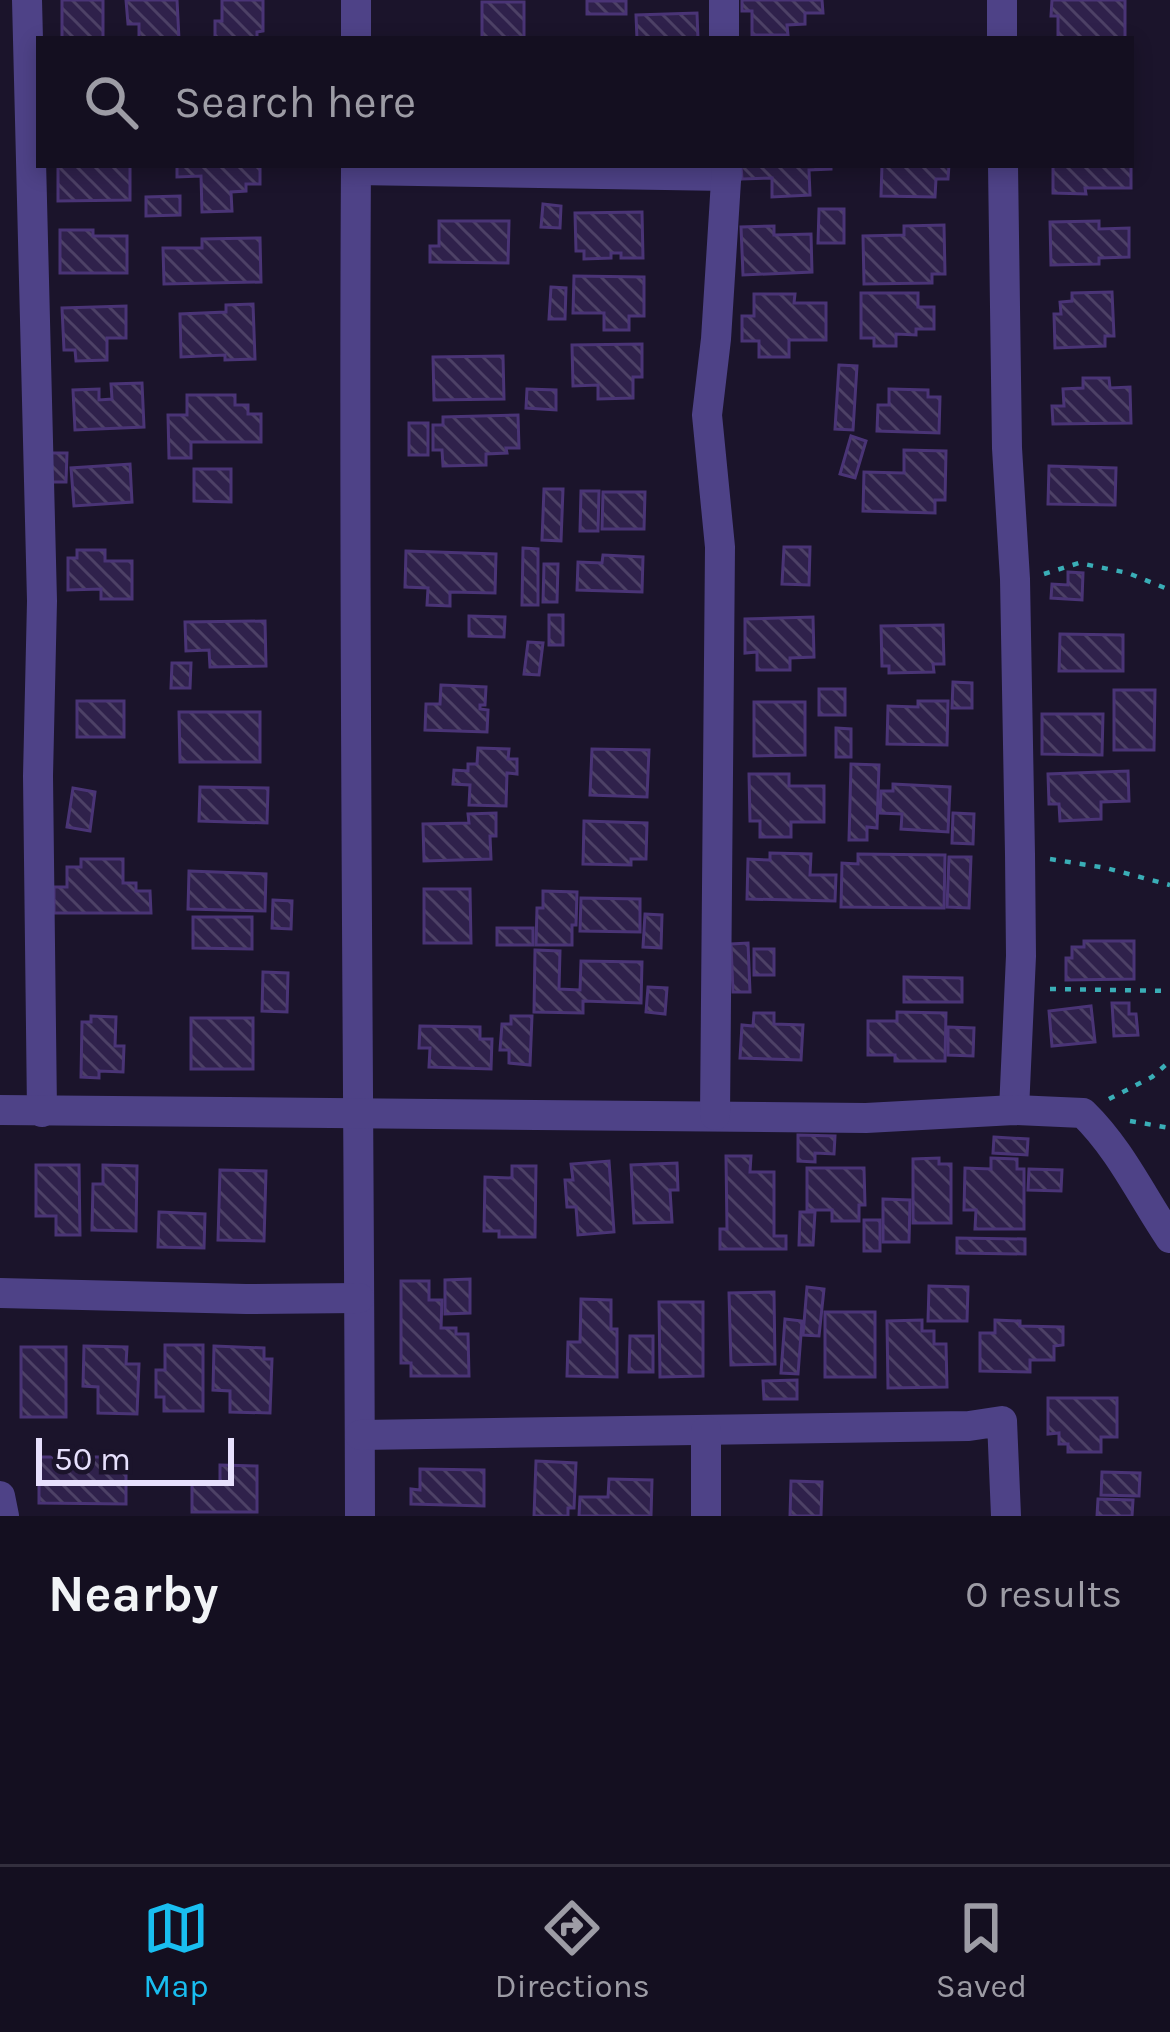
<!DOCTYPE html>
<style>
body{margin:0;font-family:Karla,sans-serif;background:#211d2d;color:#f1f3f6}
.scale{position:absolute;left:36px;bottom:30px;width:198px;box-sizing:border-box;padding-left:12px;border:6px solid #e7e0fd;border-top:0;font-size:33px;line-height:42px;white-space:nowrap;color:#e7e0fd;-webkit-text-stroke:9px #1b142b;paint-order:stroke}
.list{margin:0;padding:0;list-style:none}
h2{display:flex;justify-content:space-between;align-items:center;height:156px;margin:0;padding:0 48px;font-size:51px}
h2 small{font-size:39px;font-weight:400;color:#9d9ca5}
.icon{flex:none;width:66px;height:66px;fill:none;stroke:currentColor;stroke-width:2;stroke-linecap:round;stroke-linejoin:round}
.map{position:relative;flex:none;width:1170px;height:1516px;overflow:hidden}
.search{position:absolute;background:#140f20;box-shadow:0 6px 18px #0003;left:36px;right:36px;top:36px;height:132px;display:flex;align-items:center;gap:30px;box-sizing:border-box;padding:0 42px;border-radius:0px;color:#9d9ca5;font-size:45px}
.sheet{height:348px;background:#140f20}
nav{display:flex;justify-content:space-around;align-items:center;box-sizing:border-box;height:168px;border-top:3px solid #332f3e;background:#140f20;font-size:33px;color:#9d9ca5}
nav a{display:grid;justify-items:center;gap:6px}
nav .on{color:#19bef0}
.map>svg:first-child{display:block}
.building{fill:url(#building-back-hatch);stroke:#4a3476;stroke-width:3}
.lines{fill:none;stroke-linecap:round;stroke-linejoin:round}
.path{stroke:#3aaeb7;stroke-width:4.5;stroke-dasharray:6 9;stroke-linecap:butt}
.minor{stroke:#4e4287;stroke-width:30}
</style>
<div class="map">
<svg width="1170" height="1516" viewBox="0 0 1170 1516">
<defs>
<pattern id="building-back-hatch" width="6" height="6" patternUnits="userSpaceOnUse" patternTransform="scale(3)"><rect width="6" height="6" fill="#2f214b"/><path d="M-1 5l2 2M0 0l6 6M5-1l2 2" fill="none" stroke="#4d4166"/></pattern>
</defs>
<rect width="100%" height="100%" fill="#1b142b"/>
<g class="building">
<rect x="62" y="0" width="41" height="39"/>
<polygon points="126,0 177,0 179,39 139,39 139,24 128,24"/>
<polygon points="222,0 263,0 263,31 257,32 257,39 215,39 215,21 222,21"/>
<polygon points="742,0 822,0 823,13 805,13 805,24 787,25 788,35 752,35 752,11 742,11"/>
<polygon points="1052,0 1125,0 1125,39 1058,38 1058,16 1051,16"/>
<rect x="587" y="1" width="39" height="13"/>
<polygon points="482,2 524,2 524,37 482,38"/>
<polygon points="697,13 698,39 637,39 636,15"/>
<polygon points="58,165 130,165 130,200 58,201"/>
<polygon points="177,165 260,165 260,184 246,184 246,191 231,192 232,211 202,212 201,176 177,177"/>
<polygon points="741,165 831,165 831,169 809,170 810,195 772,197 772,178 742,179"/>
<polygon points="882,165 949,165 948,179 936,179 935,197 881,196"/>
<polygon points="1053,165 1131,165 1131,188 1085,188 1086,194 1053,193"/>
<polygon points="180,196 180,215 146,216 146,197"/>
<polygon points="543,204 561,206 560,228 541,227"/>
<polygon points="819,209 844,209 844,243 818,243"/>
<polygon points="642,212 643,258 621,258 621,253 611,253 611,258 584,259 584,251 576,251 575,213"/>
<polygon points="439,221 509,221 508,263 430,262 430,246 439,246"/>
<polygon points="1099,221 1099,229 1129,228 1129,257 1099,258 1099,264 1051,265 1050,222"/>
<polygon points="944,225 945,274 932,274 932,283 864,284 863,236 904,235 904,226"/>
<polygon points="774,226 774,235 811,234 812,272 743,275 741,227"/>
<polygon points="60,230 93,230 93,236 127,236 127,273 60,273"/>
<polygon points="260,238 261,282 164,284 163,248 202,248 202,239"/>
<polygon points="574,276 644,277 644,316 629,316 629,330 604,330 604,313 573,313"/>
<polygon points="551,287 566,288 565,319 549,319"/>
<polygon points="1112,292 1114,336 1105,336 1105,346 1055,348 1054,314 1061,314 1060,302 1072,301 1072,293"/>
<polygon points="861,293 918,293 918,307 934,307 934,329 916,329 916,335 896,334 896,346 874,346 874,338 861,338"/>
<polygon points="754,294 795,294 794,303 826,303 826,340 789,340 789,357 759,357 759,341 742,341 742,316 754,316"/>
<polygon points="253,304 255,359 225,360 225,355 181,357 180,314 226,312 226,305"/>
<polygon points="126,306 126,338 107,338 107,360 76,361 75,350 64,350 62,308"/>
<polygon points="642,344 642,377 633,377 633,398 598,399 598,385 573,386 572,345"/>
<polygon points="503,356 504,399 434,400 433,357"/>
<polygon points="839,365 857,366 853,430 835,429"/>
<polygon points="1083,378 1109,378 1110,388 1130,387 1131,423 1053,424 1052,406 1064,406 1063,389 1083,388"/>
<polygon points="142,383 144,427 75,430 73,390 99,389 99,400 112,399 111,384"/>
<polygon points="527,389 556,390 556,410 526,408"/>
<polygon points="889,389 928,390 928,397 940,397 939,433 877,431 878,405 889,405"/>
<polygon points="187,395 235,395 235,405 248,405 248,414 261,414 261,442 191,442 191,458 169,458 168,415 187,415"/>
<polygon points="518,415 519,448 506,448 507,453 486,454 486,465 443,466 442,450 433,450 433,425 443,425 443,417"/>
<rect x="409" y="423" width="19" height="32"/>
<polygon points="851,436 866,441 855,478 840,474"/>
<polygon points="904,450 946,451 945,500 935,500 935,513 863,511 864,472 904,473"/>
<polygon points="46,453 67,453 66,482 46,482"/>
<polygon points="130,464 132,502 74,506 71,468"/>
<polygon points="1049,466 1116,468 1115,505 1048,504"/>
<polygon points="194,469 231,469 231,502 194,501"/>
<polygon points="544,489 563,489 561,541 542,540"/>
<polygon points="581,491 599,491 598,531 580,531"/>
<polygon points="603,492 645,492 644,529 602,529"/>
<polygon points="784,547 810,547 809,585 782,584"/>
<polygon points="523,548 538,549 538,605 522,605"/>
<polygon points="77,550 105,550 105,561 132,561 132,599 101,599 101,589 68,590 68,558 77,558"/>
<polygon points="406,551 496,554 495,593 450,592 450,606 427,605 428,588 405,587"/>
<polygon points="603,555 643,557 642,592 577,590 578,562 602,563"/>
<polygon points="544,564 558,564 557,602 543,602"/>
<polygon points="1068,572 1083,573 1082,600 1051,598 1052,584 1068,585"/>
<rect x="549" y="615" width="14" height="30"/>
<polygon points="469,616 505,617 504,637 469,636"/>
<polygon points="813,617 814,657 790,658 790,670 757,670 757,652 745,653 745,619"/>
<polygon points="265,621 266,666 210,667 209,650 186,651 185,622"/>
<polygon points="943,625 944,664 933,664 934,672 889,673 889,666 882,666 881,626"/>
<polygon points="1060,634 1123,635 1123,671 1059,671"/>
<polygon points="528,642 543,643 539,675 524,674"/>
<polygon points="172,663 191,663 190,688 171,688"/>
<polygon points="953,682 972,683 972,708 952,708"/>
<polygon points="441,685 486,687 485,705 480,705 480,709 488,710 487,732 425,730 426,704 440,704"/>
<rect x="819" y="689" width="26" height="26"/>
<polygon points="1114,690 1155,690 1154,750 1114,750"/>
<rect x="77" y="701" width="47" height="36"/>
<polygon points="918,701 948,701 947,745 887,744 888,706 918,707"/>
<polygon points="754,702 805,702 805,755 754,756"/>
<polygon points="179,712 260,712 260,762 180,762"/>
<polygon points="1042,714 1103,714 1102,755 1042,754"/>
<polygon points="836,728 851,729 851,757 836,757"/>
<polygon points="478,748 509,749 508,759 517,759 517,774 507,773 506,806 469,805 470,785 453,784 454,770 468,771 468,764 477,764"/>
<polygon points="592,749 649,750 647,797 590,795"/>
<polygon points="851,764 879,765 877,828 867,827 867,840 849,840"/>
<polygon points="1128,771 1129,801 1101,802 1101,819 1060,821 1059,804 1049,804 1048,774"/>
<polygon points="749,774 789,774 789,786 824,786 824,822 791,822 791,837 760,837 760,821 750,821"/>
<polygon points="893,784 950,787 948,832 901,829 902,814 880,813 881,791 893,791"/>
<polygon points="200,787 268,788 267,823 199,821"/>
<polygon points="73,788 95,792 90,831 67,827"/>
<polygon points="496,813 496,836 490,836 491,859 424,861 423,824 469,823 468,814"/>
<polygon points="953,813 974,814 973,844 952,843"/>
<polygon points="584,821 647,823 646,859 631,859 631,865 583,864"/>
<polygon points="770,853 811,854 810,875 836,875 835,901 747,899 748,859 770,860"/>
<polygon points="858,854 945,855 944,908 841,907 842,863 858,864"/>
<polygon points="949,857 971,857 969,908 947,907"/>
<polygon points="81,859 123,859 123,883 136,883 136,891 150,891 151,913 54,913 54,887 67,887 67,867 81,867"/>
<polygon points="189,871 266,874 265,911 188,909"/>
<polygon points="424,889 470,889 471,943 424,943"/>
<polygon points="543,891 577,892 576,925 572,925 572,945 536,945 537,908 543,908"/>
<polygon points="581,898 640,899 640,932 580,931"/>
<polygon points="273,900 292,901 291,929 272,928"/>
<polygon points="645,914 662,915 661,948 643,947"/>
<polygon points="193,917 252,917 252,949 193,948"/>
<rect x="497" y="928" width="36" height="17"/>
<polygon points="1084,941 1134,941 1134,979 1066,980 1066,958 1072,958 1072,947 1084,947"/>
<polygon points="748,943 750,992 733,992 731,944"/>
<rect x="754" y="949" width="20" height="26"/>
<polygon points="535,950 560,951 559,989 580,990 581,961 642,962 641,1003 583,1001 583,1013 534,1012"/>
<polygon points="263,972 288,973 287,1012 262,1011"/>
<polygon points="904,977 962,978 962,1002 904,1002"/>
<polygon points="648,987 667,988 665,1014 646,1012"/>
<polygon points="1112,1003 1129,1003 1129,1014 1136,1014 1138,1035 1114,1036"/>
<polygon points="1091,1006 1095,1042 1052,1046 1049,1011"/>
<polygon points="897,1012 946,1013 945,1061 895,1061 895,1055 868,1055 868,1021 897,1021"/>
<polygon points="754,1013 774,1013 774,1024 803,1025 801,1060 740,1058 742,1025 753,1026"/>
<polygon points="91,1016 116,1017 115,1046 124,1046 123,1072 99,1071 99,1078 81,1077 82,1022 91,1022"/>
<polygon points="511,1016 532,1016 530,1065 509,1063 509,1050 500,1050 502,1024 511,1024"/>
<rect x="191" y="1018" width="62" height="51"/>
<polygon points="420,1026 480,1027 480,1039 492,1039 491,1069 429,1067 430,1048 419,1048"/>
<polygon points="948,1027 974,1028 973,1056 948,1055"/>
<polygon points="798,1135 835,1136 834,1154 815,1153 815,1162 798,1161"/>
<polygon points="994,1137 1028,1139 1027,1155 993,1153"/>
<polygon points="726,1156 751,1156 750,1172 774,1172 774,1236 786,1236 786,1249 720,1249 720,1229 727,1229"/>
<polygon points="939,1158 939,1164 951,1164 951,1223 913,1223 913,1159"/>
<polygon points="991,1158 1017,1159 1017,1169 1024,1169 1024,1229 975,1229 976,1210 964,1210 965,1168 991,1169"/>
<polygon points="609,1161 614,1232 578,1235 576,1207 567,1207 565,1180 573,1180 571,1164"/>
<polygon points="677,1163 678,1190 670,1190 672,1222 634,1223 631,1165"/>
<polygon points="36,1165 79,1165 80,1235 56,1235 56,1216 36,1216"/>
<polygon points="103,1165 137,1166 136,1231 92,1230 93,1184 103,1184"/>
<polygon points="512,1166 536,1166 535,1237 499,1237 499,1231 484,1231 485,1177 512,1178"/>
<polygon points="807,1168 864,1168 865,1205 859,1205 859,1221 832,1221 832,1210 807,1210"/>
<polygon points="1029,1169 1062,1170 1061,1191 1028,1190"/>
<polygon points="220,1170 266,1171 264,1241 218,1240"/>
<polygon points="883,1199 910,1200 909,1242 883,1242"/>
<polygon points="159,1212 205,1214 204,1248 158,1247"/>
<polygon points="800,1212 815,1212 813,1245 799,1245"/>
<rect x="864" y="1220" width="16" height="31"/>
<polygon points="957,1238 1025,1239 1025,1254 957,1253"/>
<polygon points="470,1279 470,1313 445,1314 445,1280"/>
<polygon points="401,1281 429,1281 429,1300 442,1300 441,1328 456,1328 456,1334 468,1334 469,1376 411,1376 411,1363 401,1363"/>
<polygon points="929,1286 968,1287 967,1321 928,1321"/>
<polygon points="807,1287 824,1289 819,1336 803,1335"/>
<polygon points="774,1292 775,1364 731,1365 729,1293"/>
<polygon points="581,1299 611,1300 611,1329 617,1329 617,1377 567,1376 568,1342 580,1342"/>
<polygon points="659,1302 703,1302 703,1376 660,1377"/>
<rect x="825" y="1312" width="50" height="65"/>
<polygon points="785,1319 802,1321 798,1374 781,1373"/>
<polygon points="922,1320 922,1331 934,1331 934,1344 946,1344 947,1387 888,1388 887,1321"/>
<polygon points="995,1320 1020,1321 1020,1326 1063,1327 1063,1345 1054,1346 1054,1360 1030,1360 1030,1372 980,1371 980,1333 995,1333"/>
<polygon points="630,1336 653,1336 653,1372 629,1372"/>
<polygon points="165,1345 203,1345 203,1411 164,1411 164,1397 156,1397 156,1370 165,1370"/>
<polygon points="84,1346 127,1347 126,1364 139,1364 137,1414 98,1413 98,1387 83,1386"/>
<polygon points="214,1346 264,1348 264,1359 272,1359 270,1413 230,1412 230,1391 213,1390"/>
<rect x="21" y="1347" width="45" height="70"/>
<polygon points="797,1380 797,1399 764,1399 763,1381"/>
<polygon points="1048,1398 1117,1398 1117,1437 1101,1437 1101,1452 1068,1452 1068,1444 1059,1444 1059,1433 1048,1434"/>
<polygon points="39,1457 126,1457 126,1504 39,1503"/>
<polygon points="536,1461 576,1463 574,1508 568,1508 568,1516 534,1516"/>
<polygon points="220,1465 257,1466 257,1512 192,1512 192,1483 220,1483"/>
<polygon points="420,1469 484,1470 484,1506 411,1504 411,1489 420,1490"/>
<polygon points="1102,1472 1140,1473 1139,1496 1101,1495"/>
<polygon points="609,1479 652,1480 651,1516 579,1516 580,1497 608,1497"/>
<polygon points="791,1481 822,1482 821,1516 790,1516"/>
<polygon points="1098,1499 1133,1500 1132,1516 1097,1516"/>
</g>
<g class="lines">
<g class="path">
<polyline points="1044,574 1079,563 1128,573 1170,590"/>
<polyline points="1050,859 1106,868 1170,885"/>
<polyline points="1050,989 1170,991"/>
<polyline points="1109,1099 1152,1077 1170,1061"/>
<polyline points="1130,1121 1170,1128"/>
</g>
<g class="minor">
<polyline points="27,0 42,601 38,776 42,1112"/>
<polyline points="356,0 356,39"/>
<polyline points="724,0 724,39"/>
<polyline points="1002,0 1002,39"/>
<path d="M 356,165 C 353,615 359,1066 360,1516"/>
<polyline points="1003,165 1007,448 1015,579 1020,854 1021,956 1014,1110"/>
<polyline points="356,170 727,176"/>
<path d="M 0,1110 L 866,1118 L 1014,1110 L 1083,1113 C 1120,1149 1141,1195 1170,1238"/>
<polyline points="715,1115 720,547 707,415 716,339 727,165"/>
<polyline points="0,1293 246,1299 359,1298"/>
<polyline points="360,1435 969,1426 1002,1421 1006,1516"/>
<polyline points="0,1496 4,1516"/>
<polyline points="706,1516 706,1431"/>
</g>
</g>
</svg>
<div class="scale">50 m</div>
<div class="search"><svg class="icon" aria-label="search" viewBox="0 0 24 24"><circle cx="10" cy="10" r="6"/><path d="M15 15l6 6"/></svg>Search here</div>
</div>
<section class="sheet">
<h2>Nearby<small>0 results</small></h2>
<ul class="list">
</ul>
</section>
<nav>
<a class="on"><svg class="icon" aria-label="map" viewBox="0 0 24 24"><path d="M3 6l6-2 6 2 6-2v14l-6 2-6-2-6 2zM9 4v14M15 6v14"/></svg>Map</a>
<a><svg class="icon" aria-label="directions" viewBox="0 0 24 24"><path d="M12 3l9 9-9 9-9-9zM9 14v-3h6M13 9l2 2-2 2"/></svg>Directions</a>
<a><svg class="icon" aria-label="saved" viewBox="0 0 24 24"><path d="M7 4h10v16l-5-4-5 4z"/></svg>Saved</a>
</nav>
